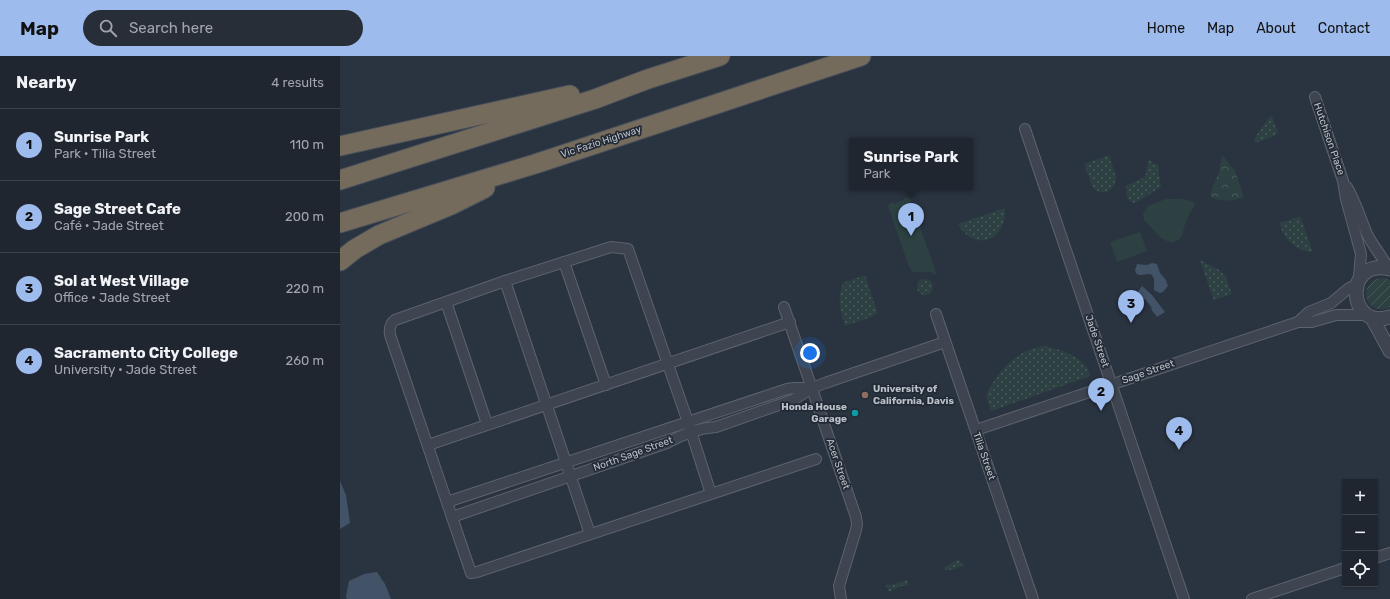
<!DOCTYPE html>
<meta charset="utf-8">
<style>
body{margin:0;font-family:Rubik,sans-serif;background:#282e38;color:#f1f3f6}
.controls{position:absolute;right:12px;bottom:12px;display:grid;overflow:hidden;border-radius:0px;box-shadow:0 1px 3px #0004}
.controls button{width:36px;height:36px;display:grid;place-items:center;padding:0;border:0;border-bottom:1px solid #3d434c;background:#202630;color:#f1f3f6;font:20px sans-serif}
.you{position:absolute;left:470px;top:297px;width:14px;height:14px;margin:-10px;border:3px solid #fff;border-radius:50%;background:#1a73e8;box-shadow:0 0 0 6px #1a73e833}
.badge{display:grid;place-items:center;width:26px;height:26px;border-radius:50%;background:#9dbced;color:#111;font-size:13px;font-weight:700}
.pin{position:absolute;translate:-50% -33px;filter:drop-shadow(0 1px 2px #0008)}
.pin::after{content:'';position:absolute;top:21px;width:14px;height:12px;background:inherit;clip-path:polygon(0 0,100% 0,50% 100%)}
.popup{position:absolute;left:509px;top:82px;width:124px;height:52px;box-sizing:border-box;display:grid;place-content:center;border-radius:0px;background:#202630;filter:drop-shadow(0 1px 3px #0005);font-size:13px;white-space:nowrap;color:#a2a5ab}
.popup b{font-size:15px;color:#f1f3f6}
.popup::after{content:'';position:absolute;left:50%;top:100%;margin-left:-8px;border:8px solid transparent;border-top-color:#202630}
.list{margin:0;padding:0;list-style:none}
h2{display:flex;justify-content:space-between;align-items:center;height:52px;margin:0;padding:0 16px;font-size:17px}
h2 small{font-size:13px;font-weight:400;color:#a2a5ab}
.list li{display:grid;grid-template-columns:26px 1fr auto;gap:12px;align-items:center;box-sizing:border-box;height:72px;padding:0 16px;border-top:1px solid #3d434c}
.list b{display:block;font-size:15px;white-space:nowrap}
.list p{margin:0;font-size:13px;white-space:nowrap;color:#a2a5ab}
.list em{font-size:13px;font-style:normal;color:#a2a5ab}
.icon{flex:none;width:22px;height:22px;fill:none;stroke:currentColor;stroke-width:2;stroke-linecap:round;stroke-linejoin:round}
.map{position:relative;flex:none;width:1050px;height:543px;overflow:hidden}
header{display:flex;align-items:center;gap:24px;box-sizing:border-box;height:56px;padding:0 20px;background:#9dbced;color:#111}
header strong{font-size:19px}
nav{display:flex;gap:22px;margin-inline-start:auto;font-size:14px}
.search{width:280px;height:36px;background:#282e38;display:flex;align-items:center;gap:10px;box-sizing:border-box;padding:0 14px;border-radius:22px;color:#a2a5ab;font-size:15px}
main{display:flex}
aside{flex:1;background:#202630}
.map>svg:first-child{display:block}
.grass{fill:url(#grass-dots)}
.forest{fill:url(#forest-crowns)}
.park{fill:#2d4142}
.garden{fill:url(#garden-furrows)}
.water{fill:#425267}
.lines{fill:none;stroke-linecap:round;stroke-linejoin:round}
.minor-casing{stroke:#5c636d;stroke-width:12}
.tertiary-casing{stroke:#5c636d;stroke-width:15}
.motorway-casing{stroke:#48505a;stroke-width:21}
.minor{stroke:#3e4550;stroke-width:10}
.tertiary{stroke:#3e4550;stroke-width:13}
.motorway{stroke:#756b5c;stroke-width:19}
.education-dot{fill:#8d6e63;stroke:#222a35;stroke-width:1.5}
.culture-dot{fill:#0f9aa8;stroke:#222a35;stroke-width:1.5}
.labels{text-anchor:middle;dominant-baseline:central;stroke-width:3.5;stroke-linejoin:round;paint-order:stroke}
.street-label{font-size:10px;fill:#bbc1ca;stroke:#222a35}
.poi-label{font-size:10px;font-weight:bold;fill:#bbc1ca;stroke:#222a35;text-anchor:start}
</style>
<header>
<strong>Map</strong>
<div class="search"><svg class="icon" aria-label="search" viewBox="0 0 24 24"><circle cx="10" cy="10" r="6"/><path d="M15 15l6 6"/></svg>Search here</div>
<nav><a>Home</a><a>Map</a><a>About</a><a>Contact</a></nav>
</header>
<main>
<aside>
<h2>Nearby<small>4 results</small></h2>
<ul class="list">
<li><span class="badge">1</span><div><b>Sunrise Park</b><p>Park · Tilia Street</p></div><em>110 m</em></li>
<li><span class="badge">2</span><div><b>Sage Street Cafe</b><p>Café · Jade Street</p></div><em>200 m</em></li>
<li><span class="badge">3</span><div><b>Sol at West Village</b><p>Office · Jade Street</p></div><em>220 m</em></li>
<li><span class="badge">4</span><div><b>Sacramento City College</b><p>University · Jade Street</p></div><em>260 m</em></li>
</ul>
</aside>
<div class="map">
<svg width="1050" height="543" viewBox="0 0 1050 543">
<defs>
<pattern id="grass-dots" width="8" height="8" patternUnits="userSpaceOnUse"><rect width="8" height="8" fill="#2d4142"/><path d="M2 2h.1M6 6h.1" fill="none" stroke="#4a5b5c" stroke-width="1.8" stroke-linecap="round"/></pattern>
<pattern id="forest-crowns" width="20" height="18" patternUnits="userSpaceOnUse"><rect width="20" height="18" fill="#2d4142"/><path d="M2 6a3 3 0 1 1 6 0M12 15a3 3 0 1 1 6 0" fill="none" stroke="#4a5b5c"/></pattern>
<pattern id="garden-furrows" width="10" height="10" patternUnits="userSpaceOnUse"><rect width="10" height="10" fill="#2d4142"/><path d="M-1 1l2-2M0 10L10 0M9 11l2-2" fill="none" stroke="#4a5b5c"/></pattern>
</defs>
<rect width="100%" height="100%" fill="#2a3340"/>
<g class="grass">
<polygon points="930,60 932,60 938,77 934,80 915,87 914,84 918,77"/>
<path d="M 769,99 L 776,121 C 776,134 763,142 753,132 L 744,108 Z"/>
<path d="M 809,103 L 813,107 L 819,109 L 818,114 L 821,130 C 818,133 797,147 793,147 C 783,141 789,139 786,130 L 805,121 Z"/>
<path d="M 665,152 C 667,185 634,197 618,168 Z"/>
<path d="M 959,161 L 961,162 L 972,194 L 971,196 C 956,194 942,183 940,167 Z"/>
<path d="M 860,205 L 862,205 C 884,216 884,214 892,238 L 874,244 Z"/>
<path d="M 525,219 L 537,255 L 536,258 L 533,260 L 505,270 C 500,254 497,243 503,227 Z"/>
<circle cx="585" cy="231" r="8"/>
<path d="M 705,290 C 722,294 746,301 750,320 L 651,355 L 646,339 C 658,315 676,293 705,290 Z"/>
<path d="M 619,504 L 624,509 L 611,514 L 605,514 L 604,512 C 610,509 613,505 619,504 Z"/>
<polygon points="567,524 569,529 562,530 549,536 546,529 554,528"/>
</g>
<path class="forest" d="M 882,99 L 895,115 L 904,141 C 895,145 878,147 871,140 L 870,138 L 879,116 Z"/>
<g class="park">
<polygon points="567,141 571,144 597,220 590,216 572,216 568,208 548,150 549,148 553,146 554,148 564,144 564,142"/>
<path d="M 826,143 C 835,143 849,141 855,148 C 853,154 848,159 846,165 C 842,176 845,183 831,187 L 821,182 L 804,164 L 803,158 L 808,150 Z"/>
<polygon points="800,176 807,195 777,206 770,186"/>
</g>
<path class="garden" d="M 1039,222 L 1045,222 L 1050,224 L 1050,251 C 1028,262 1015,230 1039,222 Z"/>
<g class="water">
<path d="M 812,207 L 817,208 L 820,217 L 826,224 L 828,230 L 823,236 L 820,237 L 814,234 L 814,223 L 812,219 C 806,216 801,222 796,217 L 795,214 L 797,208 L 807,209 Z"/>
<polygon points="802,230 812,239 825,256 817,261 811,253 812,252 805,243 804,243 797,237"/>
<polygon points="0,425 6,439 10,467 0,473"/>
<polygon points="37,516 45,528 51,543 7,543 6,540 9,525 24,518"/>
</g>
<g class="lines">
<defs>
<g id="minor">
<polyline points="975,41 1003,125 1006,143 1021,198 1019,221"/>
<polyline points="685,73 844,543"/>
<path d="M 1007,131 C 1016,146 1020,162 1027,178 C 1033,190 1042,200 1048,212"/>
<polyline points="224,206 266,329"/>
<polyline points="165,225 250,478"/>
<polyline points="106,246 147,368"/>
<polyline points="444,251 516,461 517,468 516,474 499,530 501,543"/>
<polyline points="596,258 693,543"/>
<polyline points="958,266 969,256 991,247 1009,232 1016,229"/>
<polyline points="636,374 958,266 972,266 996,259 1026,259"/>
<polyline points="88,389 450,266"/>
<path d="M 371,438 L 348,366 L 288,193 L 271,191 L 165,225 L 55,264 C 50,268 49,272 50,279 L 131,517 L 137,516 L 476,403"/>
<polyline points="107,446 447,333 454,332 472,332"/>
<path d="M 112,461 L 327,387 C 341,379 359,372 376,371 L 453,344 L 472,332 L 485,327 L 605,286"/>
<polyline points="1035,502 1050,497"/>
<polyline points="912,543 1005,512"/>
</g>
<g id="tertiary">
<path d="M 1050,213 C 1003,201 1007,275 1050,261"/>
<polyline points="1032,262 1050,295"/>
</g>
<g id="motorway">
<polyline points="0,90 230,39"/>
<polyline points="0,124 255,43 308,23 380,0"/>
<polyline points="0,167 195,108 521,0"/>
<polyline points="0,205 15,193 39,179 111,149 145,132"/>
</g>
</defs>
<use href="#minor" class="minor-casing"/>
<use href="#tertiary" class="tertiary-casing"/>
<use href="#motorway" class="motorway-casing"/>
<use href="#minor" class="minor"/>
<use href="#tertiary" class="tertiary"/>
<use href="#motorway" class="motorway"/>
</g>
<circle class="education-dot" cx="525" cy="339" r="4"/>
<circle class="culture-dot" cx="515" cy="357" r="4"/>
<g class="labels">
<g class="street-label">
<text transform="translate(989 83) rotate(71)">Hutchison Place</text>
<text transform="translate(261 86) rotate(-18)">Vic Fazio Highway</text>
<text transform="translate(757 285) rotate(71)">Jade Street</text>
<text transform="translate(808 316) rotate(-19)">Sage Street</text>
<text transform="translate(293 398) rotate(-20)">North Sage Street</text>
<text transform="translate(644 400) rotate(71)">Tilia Street</text>
<text transform="translate(498 408) rotate(71)">Acer Street</text>
</g>
<g class="poi-label">
<text x="533" y="333">University of<tspan x="533" dy="12">California, Davis</tspan></text>
<text x="507" y="351" text-anchor="end">Honda House<tspan x="507" dy="12">Garage</tspan></text>
</g>
</g>
</svg>
<div class="controls">
<button>+</button>
<button>−</button>
<button><svg class="icon" aria-label="locate" viewBox="0 0 24 24"><circle cx="12" cy="12" r="6"/><path d="M12 2v4M12 18v4M2 12h4M18 12h4"/></svg></button>
</div>
<div class="you"></div>
<div class="pin badge" style="left:571px;top:180px">1</div>
<div class="popup"><b>Sunrise Park</b>Park</div>
<div class="pin badge" style="left:761px;top:355px">2</div>
<div class="pin badge" style="left:791px;top:267px">3</div>
<div class="pin badge" style="left:839px;top:394px">4</div>
</div>
</main>
